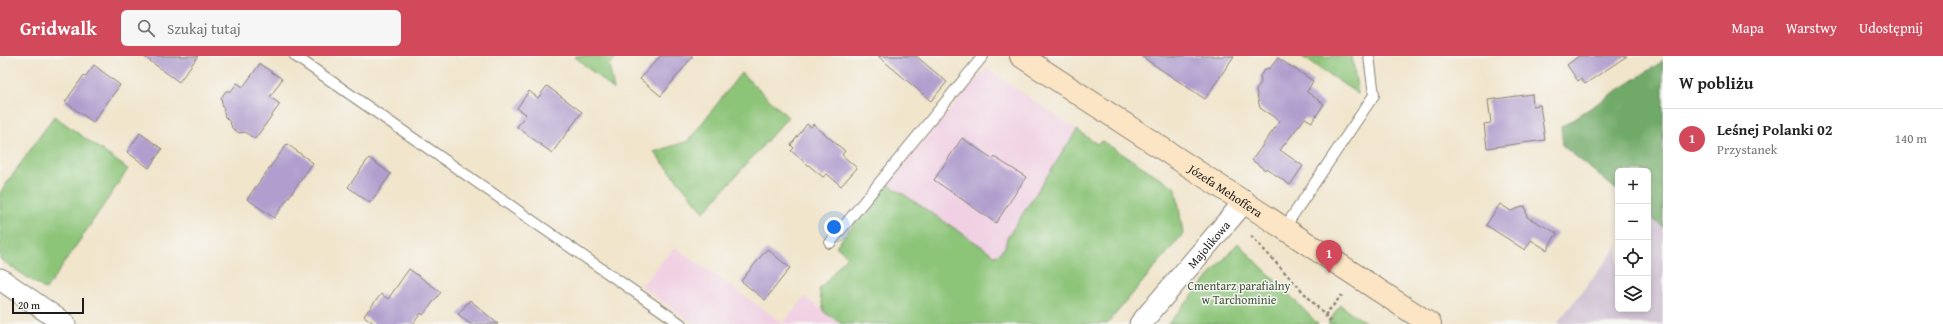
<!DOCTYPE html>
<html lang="pl">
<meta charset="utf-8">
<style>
body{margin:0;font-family:"Gentium Book Plus",serif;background:#f6f6f6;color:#222}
.controls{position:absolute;right:12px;bottom:12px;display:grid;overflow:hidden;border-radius:6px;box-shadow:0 2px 6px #0003}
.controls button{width:36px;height:36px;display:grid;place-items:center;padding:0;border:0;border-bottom:1px solid #e0e0e0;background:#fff;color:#222;font:20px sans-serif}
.scale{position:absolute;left:12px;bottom:10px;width:72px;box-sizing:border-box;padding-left:4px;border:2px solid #1c1c1c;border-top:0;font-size:11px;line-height:14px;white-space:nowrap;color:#1c1c1c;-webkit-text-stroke:3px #f6f6f2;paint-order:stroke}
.you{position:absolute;left:834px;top:171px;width:14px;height:14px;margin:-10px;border:3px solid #fff;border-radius:50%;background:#1a73e8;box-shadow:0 0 0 6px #1a73e833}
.badge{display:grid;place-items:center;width:26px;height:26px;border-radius:50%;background:#d1495b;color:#fff;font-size:13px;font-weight:700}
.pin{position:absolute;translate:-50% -33px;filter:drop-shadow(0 1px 2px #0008)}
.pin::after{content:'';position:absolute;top:21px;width:14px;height:12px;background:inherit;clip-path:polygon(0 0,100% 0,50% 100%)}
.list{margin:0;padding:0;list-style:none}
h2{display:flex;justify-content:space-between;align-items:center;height:52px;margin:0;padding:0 16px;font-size:17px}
h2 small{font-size:13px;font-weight:400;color:#767676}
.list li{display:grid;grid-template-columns:26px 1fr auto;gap:12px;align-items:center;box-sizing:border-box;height:60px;padding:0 16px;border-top:1px solid #e0e0e0}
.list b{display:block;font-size:15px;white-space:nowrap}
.list p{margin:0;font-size:13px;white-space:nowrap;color:#767676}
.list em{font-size:13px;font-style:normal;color:#767676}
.icon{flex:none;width:22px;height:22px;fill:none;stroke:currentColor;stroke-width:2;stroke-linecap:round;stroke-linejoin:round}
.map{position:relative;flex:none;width:1663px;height:268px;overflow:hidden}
header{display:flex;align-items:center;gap:24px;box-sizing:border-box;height:56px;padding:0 20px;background:#d1495b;color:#fff}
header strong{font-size:19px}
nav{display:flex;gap:22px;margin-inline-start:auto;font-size:14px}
.search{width:280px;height:36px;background:#f6f6f6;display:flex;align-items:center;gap:10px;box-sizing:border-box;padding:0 14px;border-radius:6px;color:#767676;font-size:15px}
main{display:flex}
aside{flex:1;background:#fff}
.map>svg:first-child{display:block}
.built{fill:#f1d0e3}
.industrial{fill:#cebed1}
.green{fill:#8cc478;stroke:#54704a}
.forest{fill:#71aa68;stroke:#466342}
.building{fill:#b19ece}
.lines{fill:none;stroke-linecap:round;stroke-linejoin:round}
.lane-casing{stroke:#868074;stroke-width:12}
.street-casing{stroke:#868074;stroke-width:23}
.secondary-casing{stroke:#868074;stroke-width:24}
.path{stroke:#868074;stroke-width:2.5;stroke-dasharray:3 3;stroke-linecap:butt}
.lane{stroke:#fff;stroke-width:10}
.street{stroke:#fff;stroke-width:21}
.secondary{stroke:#fce5c4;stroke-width:22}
.labels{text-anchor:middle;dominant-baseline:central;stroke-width:3;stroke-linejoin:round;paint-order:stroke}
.street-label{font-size:12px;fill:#1c1c1c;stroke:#f6f6f2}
.park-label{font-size:12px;fill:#43573c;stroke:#f6f6f2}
</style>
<header>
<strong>Gridwalk</strong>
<div class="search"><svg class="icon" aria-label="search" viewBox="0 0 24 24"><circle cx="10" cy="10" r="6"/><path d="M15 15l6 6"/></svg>Szukaj tutaj</div>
<nav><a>Mapa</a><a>Warstwy</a><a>Udostępnij</a></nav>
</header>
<main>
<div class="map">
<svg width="1663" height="268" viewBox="0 0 1663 268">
<rect width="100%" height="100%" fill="#f6f6f2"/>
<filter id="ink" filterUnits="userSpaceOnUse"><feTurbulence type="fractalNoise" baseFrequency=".025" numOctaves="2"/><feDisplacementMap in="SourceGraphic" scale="8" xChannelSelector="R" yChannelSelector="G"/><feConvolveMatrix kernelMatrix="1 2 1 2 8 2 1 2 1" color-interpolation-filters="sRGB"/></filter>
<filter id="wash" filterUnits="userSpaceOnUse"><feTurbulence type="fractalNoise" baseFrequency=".012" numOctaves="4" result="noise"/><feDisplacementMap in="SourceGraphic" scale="16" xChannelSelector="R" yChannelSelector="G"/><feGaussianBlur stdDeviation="0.9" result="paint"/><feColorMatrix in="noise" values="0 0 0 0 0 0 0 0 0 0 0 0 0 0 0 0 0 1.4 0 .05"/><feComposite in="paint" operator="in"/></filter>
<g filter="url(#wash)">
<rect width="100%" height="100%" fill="#f1e5cc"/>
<g class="built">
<polygon points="986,12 1077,74 1007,182 1005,191 996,200 888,128"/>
<polygon points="675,191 783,267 805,241 842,268 694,268 641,230"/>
</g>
<polygon class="industrial" points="1648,159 1663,171 1663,268 1561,268 1558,266 1618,190 1618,253 1648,253"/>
<g class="green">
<polygon points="574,0 618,0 609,9 614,34"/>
<polygon points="1301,0 1352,0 1358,38"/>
<polygon points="741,17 788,61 704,156 654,96 688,85"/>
<polygon points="54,60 128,113 46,234 0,203 0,137"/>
<polygon points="1077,74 1097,88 1102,85 1176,132 1183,178 1107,268 842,268 824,256 819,234 847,200 836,190 888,128 996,200 1005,191 1007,182"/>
<polygon points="1238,187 1318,268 1168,268"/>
<polygon points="1340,249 1368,268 1328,268"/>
</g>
<polygon class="forest" points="1663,5 1663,171 1648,159 1648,115 1618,115 1618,135 1563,90 1561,71"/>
<g id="blocks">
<g class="building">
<polygon points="143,0 198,0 179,26"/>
<polygon points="660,0 693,0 661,40 640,23"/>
<polygon points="878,0 916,0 947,26 931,45"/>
<polygon points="1141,0 1234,0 1205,43"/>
<polygon points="1579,0 1627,0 1585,28 1581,23 1578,25 1567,9"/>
<polygon points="1278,2 1313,25 1307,36 1324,48 1312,66 1305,62 1280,94 1303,110 1290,129 1266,112 1265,114 1252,104 1280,65 1260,52 1256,34 1261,26 1260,20 1265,13 1270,12"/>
<polygon points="260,8 282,23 270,41 280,48 255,83 245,76 239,77 232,72 230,66 225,61 221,42 226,35 231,35 237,27 243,31"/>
<polygon points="94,9 120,29 93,66 65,46 84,19 85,21"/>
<polygon points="547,30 582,56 552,97 517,71 526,58 517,52 529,35 538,42"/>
<polygon points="1532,38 1533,50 1540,49 1545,84 1487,92 1484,68 1491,67 1488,44"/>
<polygon points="807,68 811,71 813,68 845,95 842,99 857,112 841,130 827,118 823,121 791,95 794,92 791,89"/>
<polygon points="140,77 162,93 149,112 127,96"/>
<polygon points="962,82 993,103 994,101 1026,121 996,167 934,124"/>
<polygon points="287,88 313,107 274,162 247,143"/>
<polygon points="369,102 391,118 370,147 348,131"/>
<polygon points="1500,148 1511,155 1525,150 1527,161 1557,177 1547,194 1531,184 1525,194 1486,169"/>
<polygon points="767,193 790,212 765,244 741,225"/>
<polygon points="409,213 441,236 423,259 421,257 413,268 375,268 364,260 381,238 388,243"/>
<polygon points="470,244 498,268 470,268 458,258"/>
</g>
</g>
</g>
<g filter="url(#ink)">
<use href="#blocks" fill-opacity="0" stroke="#868074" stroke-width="1"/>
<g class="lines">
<defs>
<g id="lane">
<polyline points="295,0 681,268"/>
<polyline points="1285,171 1374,39 1369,0"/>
<polyline points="830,187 983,0"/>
</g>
<g id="street">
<polyline points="0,223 65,268"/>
<path id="s1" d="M 1140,268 L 1245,145"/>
</g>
<g id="secondary">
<path id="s2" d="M 1021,0 L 1430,268"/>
</g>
</defs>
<use href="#lane" class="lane-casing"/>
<use href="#street" class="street-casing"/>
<use href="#secondary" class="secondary-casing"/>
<g class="path">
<polyline points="1251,180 1333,268"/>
<polyline points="1325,259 1342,239"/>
</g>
<use href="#lane" class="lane"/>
<use href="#street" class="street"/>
<use href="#secondary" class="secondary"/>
</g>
</g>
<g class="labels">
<g class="street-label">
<text stroke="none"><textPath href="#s2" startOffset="245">Józefa Mehoffera</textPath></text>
<text stroke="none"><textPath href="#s1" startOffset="105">Majolikowa</textPath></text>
</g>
<g class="park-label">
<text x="1239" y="229">Cmentarz parafialny<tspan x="1239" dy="14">w Tarchominie</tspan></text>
</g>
</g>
</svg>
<div class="controls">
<button>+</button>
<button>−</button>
<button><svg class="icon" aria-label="locate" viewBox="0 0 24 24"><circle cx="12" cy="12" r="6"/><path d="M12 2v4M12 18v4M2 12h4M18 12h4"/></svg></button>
<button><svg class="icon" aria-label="layers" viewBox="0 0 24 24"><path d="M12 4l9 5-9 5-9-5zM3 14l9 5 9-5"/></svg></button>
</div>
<div class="scale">20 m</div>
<div class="you"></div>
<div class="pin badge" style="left:1329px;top:217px">1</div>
</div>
<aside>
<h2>W pobliżu<small></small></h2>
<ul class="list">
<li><span class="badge">1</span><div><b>Leśnej Polanki 02</b><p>Przystanek</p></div><em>140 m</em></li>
</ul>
</aside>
</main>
